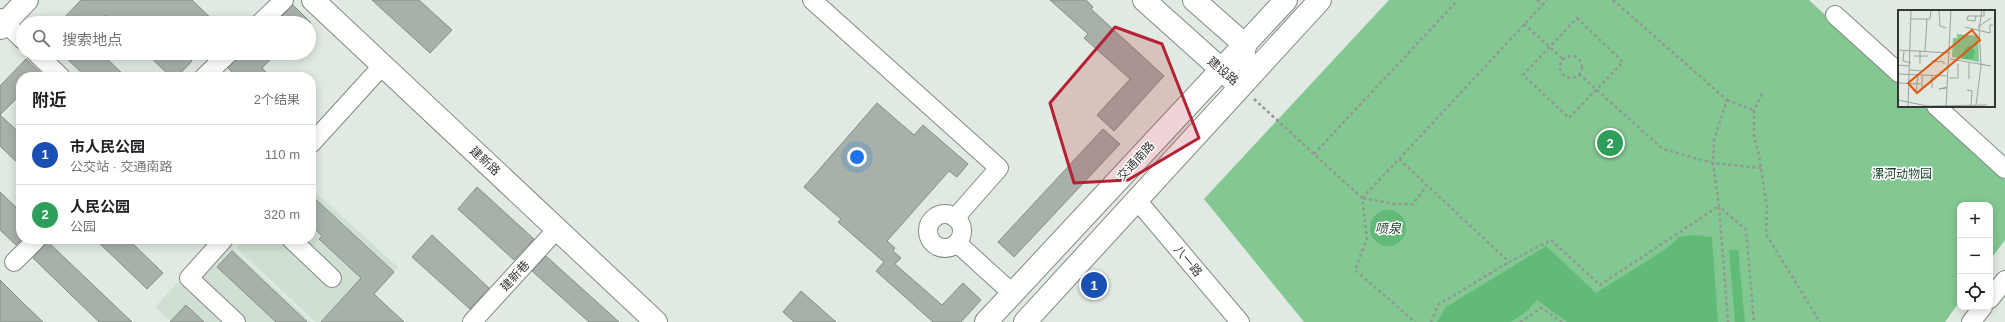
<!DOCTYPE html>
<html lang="zh">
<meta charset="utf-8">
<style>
body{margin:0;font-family:Helvetica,"Noto Sans SC",sans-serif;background:#f2f2f2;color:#202124}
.controls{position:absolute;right:12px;bottom:12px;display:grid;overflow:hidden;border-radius:8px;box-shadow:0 2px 10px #0003}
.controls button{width:36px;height:36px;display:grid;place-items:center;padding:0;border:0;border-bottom:1px solid #e0e0e0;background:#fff;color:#202124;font:20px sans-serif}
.you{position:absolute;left:857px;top:157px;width:14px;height:14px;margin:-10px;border:3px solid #fff;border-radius:50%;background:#1a73e8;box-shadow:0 0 0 6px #1a73e833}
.badge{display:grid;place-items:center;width:26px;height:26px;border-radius:50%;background:#0b8043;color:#fff;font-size:13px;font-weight:700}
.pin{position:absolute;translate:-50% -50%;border:2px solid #fff;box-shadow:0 1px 4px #0006}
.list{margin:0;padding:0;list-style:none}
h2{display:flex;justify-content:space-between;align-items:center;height:52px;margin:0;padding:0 16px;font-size:17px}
h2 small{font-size:13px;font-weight:400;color:#757577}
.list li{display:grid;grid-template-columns:26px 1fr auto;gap:12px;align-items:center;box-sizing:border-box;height:60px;padding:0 16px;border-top:1px solid #e0e0e0}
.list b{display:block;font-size:15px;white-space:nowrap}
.list p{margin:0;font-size:13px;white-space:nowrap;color:#757577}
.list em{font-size:13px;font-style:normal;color:#757577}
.icon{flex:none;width:22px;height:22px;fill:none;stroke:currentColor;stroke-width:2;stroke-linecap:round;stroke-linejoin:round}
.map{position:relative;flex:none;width:2005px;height:322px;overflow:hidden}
.search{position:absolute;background:#fff;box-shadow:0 2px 10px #0003;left:16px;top:16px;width:300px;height:44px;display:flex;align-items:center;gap:10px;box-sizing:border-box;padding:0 14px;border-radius:22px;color:#757577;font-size:15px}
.panel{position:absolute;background:#fff;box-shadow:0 2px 10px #0003;left:16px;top:72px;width:300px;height:172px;border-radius:16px}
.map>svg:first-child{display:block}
.built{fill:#cfdfd2}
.green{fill:#83c892}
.water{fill:#62ba78}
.building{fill:#a8b1a9;stroke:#858e86}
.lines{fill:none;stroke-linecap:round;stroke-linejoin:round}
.street-casing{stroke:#818a83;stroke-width:20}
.secondary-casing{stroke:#818a83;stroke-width:24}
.path{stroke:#919892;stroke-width:2.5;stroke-dasharray:3 3;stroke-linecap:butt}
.street{stroke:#fff;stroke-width:18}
.secondary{stroke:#fff;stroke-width:22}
.marked{fill:#b42234;fill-opacity:0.2;stroke:#b42234;stroke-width:3;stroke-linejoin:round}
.labels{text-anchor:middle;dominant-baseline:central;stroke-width:3;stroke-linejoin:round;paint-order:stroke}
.street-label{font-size:12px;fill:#333734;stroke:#fff}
.park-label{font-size:12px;fill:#193e23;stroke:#fff}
.water-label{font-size:13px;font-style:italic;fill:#1c4026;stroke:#fff}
.inset-road{fill:none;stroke:#9ba29c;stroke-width:1}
.view{fill:#df570e;fill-opacity:0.15;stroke:#df570e;stroke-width:2}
.inset-edge{fill:none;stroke:#333734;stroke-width:2}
</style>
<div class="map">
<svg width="2005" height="322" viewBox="0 0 2005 322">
<rect width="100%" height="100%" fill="#e1eae2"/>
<g class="built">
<polygon points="311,188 398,267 348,322 315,322 236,248 244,239 311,239"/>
<polygon points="217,239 222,239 311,322 171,322 155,307"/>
</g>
<polygon class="green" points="1389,0 1809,0 1899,83 1899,106 1924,106 2005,180 2005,240 1990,260 1990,205 1960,205 1960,301 1945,322 1304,322 1204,199"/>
<g class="water">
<circle cx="1388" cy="228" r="18"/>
<polygon points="1693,235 1712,237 1718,322 1567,322 1537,300 1527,311 1511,322 1437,322 1446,307 1546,246 1596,293 1666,249 1679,237"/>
<polygon points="1729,250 1738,250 1745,322 1735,322"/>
</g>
<g class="building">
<polygon points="81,0 192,0 216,23 115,23 106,15 99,23 59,23"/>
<polygon points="372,0 419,0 452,30 430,53"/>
<polygon points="1050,0 1086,0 1093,7 1091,9 1164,76 1114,131 1097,115 1130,79 1084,38 1088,34"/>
<polygon points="293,5 311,23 275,23"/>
<polygon points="61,53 101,53 126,77 86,77"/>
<polygon points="146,53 183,53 192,61 177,77 171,77"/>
<polygon points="242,53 277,53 262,68 271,77 237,77 228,68"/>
<polygon points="26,59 45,77 21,77 21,94 0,115 21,134 21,166 0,146 0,86"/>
<polygon points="877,103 914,135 923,125 968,164 957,177 949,171 887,241 895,248 893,251 901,258 895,264 942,305 963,283 981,300 961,322 933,322 876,271 884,262 838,222 841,219 804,187"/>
<polygon points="1103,129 1120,144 1014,257 998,242"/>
<polygon points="477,187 534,239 514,260 458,209"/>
<polygon points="0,192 21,212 22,239 16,245 0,230"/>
<polygon points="311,195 394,272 374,294 404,322 321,322 361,278 319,239 322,236 311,225"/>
<polygon points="432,235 489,288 470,309 412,257"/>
<polygon points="95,239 128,239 163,273 147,289"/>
<polygon points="47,241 132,322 99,322 33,258 44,246"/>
<polygon points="232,251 307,322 276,322 217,267"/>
<polygon points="546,256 619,322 589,322 532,271"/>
<polygon points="0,280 21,301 43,322 0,322"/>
<polygon points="801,291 836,322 794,322 783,312"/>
<polygon points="186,305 204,322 170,322"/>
</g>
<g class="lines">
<defs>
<g id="street">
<polyline points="812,0 999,168 955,218"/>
<polyline points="1835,15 1899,73"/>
<polyline points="0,18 23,40"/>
<polyline points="260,23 284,0"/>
<polyline points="36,53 61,77"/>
<polyline points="204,77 229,53"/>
<polyline points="1936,106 2005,169"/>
<polyline points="311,144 383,65"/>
<polyline points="1136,199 1240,322"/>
<circle cx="945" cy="231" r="17"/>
<polyline points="224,239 189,278 236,322"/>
<polyline points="291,239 332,278"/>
<polyline points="957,243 1012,293"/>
<polyline points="14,262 37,239"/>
<polyline points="1990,299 2005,280"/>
<polyline points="472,322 557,229"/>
<polyline points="1971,322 1983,307"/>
</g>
<g id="secondary">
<polyline points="313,0 656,322"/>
<polyline points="1144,0 1232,79"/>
<polyline points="1194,0 1245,45 1243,60"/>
<polyline points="0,28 27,0"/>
<polyline points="986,322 1286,0"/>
<polyline points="1025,322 1320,0"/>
</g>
</defs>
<use href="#street" class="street-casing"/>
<use href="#secondary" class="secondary-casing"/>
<g class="path">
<polyline points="1537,0 1543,5"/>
<polyline points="1613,0 1727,100 1714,140 1713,163 1719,206 1746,230 1754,322"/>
<polygon points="1577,18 1623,62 1569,118 1523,75"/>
<polyline points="1524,24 1563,59"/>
<circle cx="1571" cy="67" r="11"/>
<polyline points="1579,74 1663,149 1713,163 1761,168"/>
<polyline points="1762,94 1754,110 1754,136 1759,155 1767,207 1766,234 1820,322"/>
<polyline points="1254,99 1362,198 1367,238 1355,270 1415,322"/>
<polyline points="1727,100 1754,110"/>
<polyline points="1314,154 1458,0"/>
<polyline points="1399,159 1547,0"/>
<polyline points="1362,198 1399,159 1509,262 1551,240 1600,285 1719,206 1728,322"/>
<polyline points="1363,198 1394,204 1413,204 1427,185"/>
<polyline points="1431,322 1438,305 1509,262"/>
<polyline points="1520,322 1541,308 1562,322"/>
</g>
<use href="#street" class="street"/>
<use href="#secondary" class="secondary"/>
</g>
<path class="marked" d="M 1115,27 L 1162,44 L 1199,138 L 1128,180 L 1074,183 L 1050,103 Z"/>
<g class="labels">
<g class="street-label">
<text transform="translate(1223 71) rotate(40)">建设路</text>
<text transform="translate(485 161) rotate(43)">建新路</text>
<text transform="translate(1136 161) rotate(-47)">交通南路</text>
<text transform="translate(1188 261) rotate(50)">八一路</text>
<text transform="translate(515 276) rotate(-47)">建新巷</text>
</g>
<g class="park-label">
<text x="1902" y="174">漯河动物园</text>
</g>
<g class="water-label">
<text x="1388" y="228">喷泉</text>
</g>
</g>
<g transform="translate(1898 10)">
<rect width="97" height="97" fill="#e1eae2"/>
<path d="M 59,24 L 80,26 L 81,52 L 54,47 L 55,28 L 59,28 Z" fill="#83c892"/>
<path d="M 71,35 L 77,41 L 75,49 L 64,49 L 66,40 Z" fill="#62ba78"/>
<path class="inset-road" d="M 41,0 L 42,16 L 48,18M 78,6 L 77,11 L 69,10 L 70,6 L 86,6 L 86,0M 13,9 L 32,9 L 33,0M 67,17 L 92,23 L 92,15 L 95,15M 80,17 L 93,8M 0,40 L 52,43M 6,41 L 5,51 L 13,53M 27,41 L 29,9M 16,46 L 30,46M 52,49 L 93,56M 34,51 L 46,52 L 46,54M 71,52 L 71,69M 22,54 L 22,40M 0,55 L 12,56M 12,60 L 24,61M 0,64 L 50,66M 24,65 L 24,77 L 27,77M 51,68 L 60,68 L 60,54M 0,73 L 23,74M 34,78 L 34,65M 49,78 L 41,79 L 49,77M 69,80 L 74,81 L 73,96M 18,81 L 20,65M 0,90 L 29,96 L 89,95M 78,95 L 83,56 L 81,19 L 84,0M 10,97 L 13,0M 48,97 L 53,0"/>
<path class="view" d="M 74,20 L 82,30 L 19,83 L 10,73 Z"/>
<rect width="97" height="97" class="inset-edge"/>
</g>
</svg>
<div class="controls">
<button>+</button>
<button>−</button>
<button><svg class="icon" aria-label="locate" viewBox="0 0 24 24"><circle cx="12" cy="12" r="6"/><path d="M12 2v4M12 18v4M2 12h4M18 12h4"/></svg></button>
</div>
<div class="you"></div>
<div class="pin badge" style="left:1094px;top:285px;background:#1a4fb4">1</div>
<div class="pin badge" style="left:1610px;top:143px;background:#2e9e5b">2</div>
<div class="search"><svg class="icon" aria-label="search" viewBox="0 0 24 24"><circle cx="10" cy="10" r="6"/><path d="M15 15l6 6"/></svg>搜索地点</div>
<section class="panel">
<h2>附近<small>2个结果</small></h2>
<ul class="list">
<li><span class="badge" style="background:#1a4fb4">1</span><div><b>市人民公园</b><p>公交站 · 交通南路</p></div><em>110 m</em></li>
<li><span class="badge" style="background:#2e9e5b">2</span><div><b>人民公园</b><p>公园</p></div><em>320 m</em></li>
</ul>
</section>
</div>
